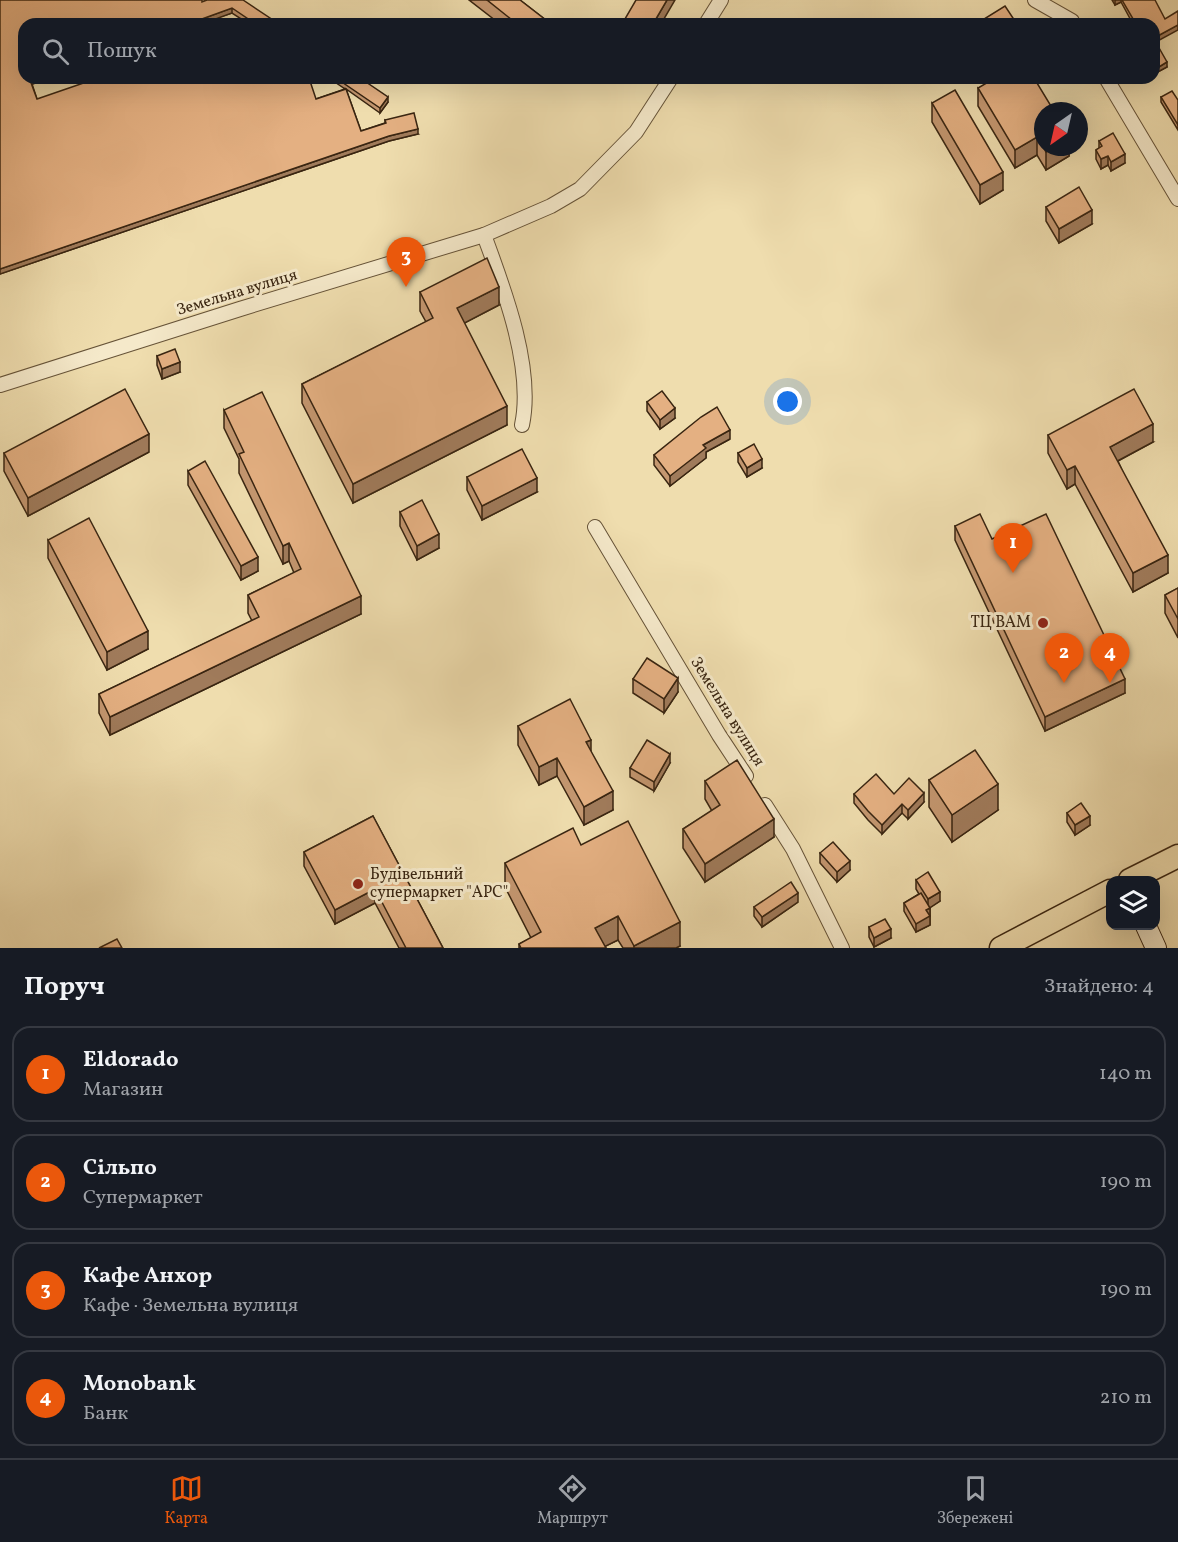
<!DOCTYPE html>
<html lang="uk">
<meta charset="utf-8">
<style>
body{margin:0;font-family:Vollkorn,serif;background:#20242c;color:#f1f3f6}
.controls{position:absolute;right:18px;bottom:18px;display:grid;overflow:hidden;border-radius:12px;box-shadow:0 6px 24px #0002}
.controls button{width:54px;height:54px;display:grid;place-items:center;padding:0;border:0;border-bottom:2px solid #363941;background:#171b24;color:#f1f3f6;font:30px sans-serif}
.compass{position:absolute;left:1034px;top:102px;width:54px;height:54px;border-radius:50%;background:#171b24;box-shadow:0 6px 24px #0002;rotate:214deg}
.you{position:absolute;left:788px;top:402px;width:21px;height:21px;margin:-15px;border:4px solid #fff;border-radius:50%;background:#1a73e8;box-shadow:0 0 0 9px #1a73e833}
.badge{display:grid;place-items:center;width:39px;height:39px;border-radius:50%;background:#ea580c;color:#fff;font-size:20px;font-weight:700}
.pin{position:absolute;translate:-50% -50px;filter:drop-shadow(0 2px 3px #0008)}
.pin::after{content:'';position:absolute;top:32px;width:21px;height:18px;background:inherit;clip-path:polygon(0 0,100% 0,50% 100%)}
.list{margin:0;padding:0;list-style:none}
h2{display:flex;justify-content:space-between;align-items:center;height:78px;margin:0;padding:0 24px;font-size:26px}
h2 small{font-size:20px;font-weight:400;color:#9ea1a6}
.list li{display:grid;grid-template-columns:39px 1fr auto;gap:18px;align-items:center;box-sizing:border-box;height:96px;margin:0 12px 12px;padding:0 12px;border:2px solid #363941;border-radius:18px}
.list b{display:block;font-size:22px;white-space:nowrap}
.list p{margin:0;font-size:20px;white-space:nowrap;color:#9ea1a6}
.list em{font-size:20px;font-style:normal;color:#9ea1a6}
.icon{flex:none;width:33px;height:33px;fill:none;stroke:currentColor;stroke-width:2;stroke-linecap:round;stroke-linejoin:round}
.map{position:relative;flex:none;width:1178px;height:948px;overflow:hidden}
.search{position:absolute;background:#171b24;box-shadow:0 6px 24px #0002;left:18px;right:18px;top:18px;height:66px;display:flex;align-items:center;gap:15px;box-sizing:border-box;padding:0 21px;border-radius:18px;color:#9ea1a6;font-size:22px}
.sheet{height:510px;background:#171b24}
nav{display:flex;justify-content:space-around;align-items:center;box-sizing:border-box;height:84px;border-top:2px solid #363941;background:#171b24;font-size:16px;color:#9ea1a6}
nav a{display:grid;justify-items:center;gap:3px}
nav .on{color:#ea580c}
.map>svg:first-child{display:block}
.lines{fill:none;stroke-linecap:round;stroke-linejoin:round}
.street-casing{stroke:#665338;stroke-width:16}
.secondary-casing{stroke:#392511;stroke-width:22}
.primary-casing{stroke:#392511;stroke-width:25}
.street{stroke:#f5e9ca;stroke-width:14}
.secondary{stroke:#f5e9ca;stroke-width:20}
.primary{stroke:#efddae;stroke-width:22}
.wall{fill:#c49770;stroke:#392511;stroke-width:1.5}
.shaded-wall{fill:#a07b5b;stroke:#392511;stroke-width:1.5}
.building{fill:#e4b082;stroke:#392511;stroke-width:1.5}
.poi-dot{fill:#8f2418;stroke:#f5e9ca;stroke-width:2}
.labels{text-anchor:middle;dominant-baseline:central;stroke-width:6;stroke-linejoin:round;paint-order:stroke}
.street-label{font-size:16px;fill:#392511;stroke:#f5e9ca}
.poi-label{font-size:16px;fill:#392511;stroke:#f5e9ca;text-anchor:end}
</style>
<div class="map">
<svg width="1178" height="948" viewBox="0 0 1178 948">
<rect width="100%" height="100%" fill="#efddae"/>
<filter id="stains"><feTurbulence type="fractalNoise" baseFrequency=".00333" numOctaves="4"/><feColorMatrix values="0 0 0 0 .2 0 0 0 0 .09 0 0 0 0 .02 0 0 0 .5 -.17"/></filter>
<radialGradient id="worn" r=".72"><stop offset=".6" stop-color="#630" stop-opacity="0"/><stop offset="1" stop-color="#630" stop-opacity=".3"/></radialGradient>
<g class="lines">
<defs>
<g id="street">
<polyline points="1035,0 1072,21 1073,24"/>
<polyline points="706,24 721,0"/>
<polyline points="1106,78 1178,199"/>
<path d="M 484,235 C 504,289 534,368 522,425"/>
<polyline points="0,385 240,309 484,235 551,206 580,189 636,132 671,78"/>
<polyline points="595,527 719,735 746,776"/>
<polyline points="765,805 793,849 842,948"/>
</g>
<polyline id="secondary" points="1146,926 1156,948"/>
<g id="primary">
<polyline points="1130,880 1178,856"/>
<polyline points="1001,948 1110,891"/>
</g>
</defs>
<use href="#street" class="street-casing"/>
<use href="#secondary" class="secondary-casing"/>
<use href="#primary" class="primary-casing"/>
<use href="#street" class="street"/>
<use href="#secondary" class="secondary"/>
<use href="#primary" class="primary"/>
</g>
<g class="wall">
<polygon points="0,0 202,2 207,0 279,24 249,24 232,13 24,78 50,78 32,84 37,99 316,99 345,89 329,78 360,78 388,102 380,113 346,89 361,131 385,123 385,120 418,134 389,141 0,274"/>
<polygon points="469,0 520,0 551,24 500,24"/>
<polygon points="1112,0 1155,0 1156,42 1167,67 1154,74 1154,24 1133,24 1121,2 1115,5"/>
<polygon points="978,88 1069,147 1069,156 1046,170 1037,155 1015,168 978,106"/>
<polygon points="1161,97 1178,100 1178,130 1161,102"/>
<polygon points="932,103 1003,190 980,204 932,122"/>
<polygon points="1099,141 1125,163 1111,171 1108,165 1101,169 1096,159 1096,150 1099,148"/>
<polygon points="1046,207 1092,224 1059,243 1046,221"/>
<polygon points="420,292 499,305 464,323 507,425 353,503 302,403 302,384 426,322 420,311"/>
<polygon points="157,356 180,372 162,379 157,365"/>
<polygon points="647,402 675,418 660,429 647,411"/>
<polygon points="224,410 361,614 110,735 99,713 99,694 252,621 248,613 248,595 294,573 289,561 283,564 239,473 239,459 224,428"/>
<polygon points="1048,435 1153,442 1118,461 1168,573 1133,592 1075,484 1067,489 1048,453"/>
<polygon points="730,439 706,452 706,458 670,486 654,465 654,455"/>
<polygon points="149,452 28,516 4,471 4,453"/>
<polygon points="738,453 762,468 747,477 738,462"/>
<polygon points="188,471 258,571 241,580 188,485"/>
<polygon points="467,477 537,492 482,520 467,490"/>
<polygon points="400,512 439,548 417,560 400,526"/>
<polygon points="955,526 992,539 1125,693 1045,731 955,540"/>
<polygon points="48,540 148,649 107,670 48,558"/>
<polygon points="1178,588 1178,638 1165,613 1165,595"/>
<polygon points="633,679 678,692 664,713 633,693"/>
<polygon points="518,726 591,752 613,810 584,825 557,776 539,785 518,745"/>
<polygon points="670,763 654,791 630,777 630,768"/>
<polygon points="929,780 998,810 952,842 929,807"/>
<polygon points="705,781 774,837 705,882 683,848 683,829 712,811 705,799"/>
<polygon points="854,794 894,794 924,802 908,819 902,813 882,834 868,820 854,803"/>
<polygon points="1067,813 1090,825 1075,835 1067,822"/>
<polygon points="373,816 443,948 399,948 375,903 335,924 304,866 304,852"/>
<polygon points="581,845 680,946 676,948 623,948 618,940 605,946 606,948 519,948 519,944 531,938 505,887 505,863"/>
<polygon points="820,853 850,870 837,882 820,863"/>
<polygon points="916,880 940,901 930,907 930,925 916,932 904,911 904,903 919,894 916,889"/>
<polygon points="798,902 762,927 754,916 754,907"/>
<polygon points="869,927 891,938 874,947 869,937"/>
</g>
<g class="shaded-wall">
<polygon points="667,0 675,0 661,24 653,24"/>
<polygon points="1116,0 1121,0 1121,2 1115,5 1115,1"/>
<polygon points="232,8 232,13 202,24 188,24"/>
<polygon points="1178,25 1178,30 1154,43 1154,38"/>
<polygon points="1167,62 1167,67 1154,74 1154,70"/>
<polygon points="37,78 50,78 30,85 30,80"/>
<polygon points="388,97 388,102 380,113 380,108"/>
<polygon points="418,129 418,134 389,141 0,274 0,269 389,136"/>
<polygon points="1037,137 1037,155 1015,168 1015,150"/>
<polygon points="1054,147 1069,147 1069,156 1046,170 1046,152"/>
<polygon points="1125,154 1125,163 1111,171 1111,162"/>
<polygon points="1108,156 1108,165 1101,169 1101,159"/>
<polygon points="1003,172 1003,190 980,204 980,185"/>
<polygon points="1092,210 1092,224 1059,243 1059,229"/>
<polygon points="499,287 499,305 457,327 457,308"/>
<polygon points="180,362 180,372 162,379 162,369"/>
<polygon points="507,406 507,425 353,503 353,484"/>
<polygon points="675,408 675,418 660,429 660,420"/>
<polygon points="1153,424 1153,442 1110,465 1110,447"/>
<polygon points="730,430 730,439 706,452 706,458 670,486 670,476 703,445"/>
<polygon points="149,434 149,452 28,516 28,498"/>
<polygon points="762,459 762,468 747,477 747,468"/>
<polygon points="1075,466 1075,484 1067,489 1067,470"/>
<polygon points="537,478 537,492 482,520 482,506"/>
<polygon points="439,534 439,548 417,560 417,546"/>
<polygon points="289,543 289,561 283,564 283,546"/>
<polygon points="1168,555 1168,573 1133,592 1133,573"/>
<polygon points="258,557 258,571 241,580 241,566"/>
<polygon points="361,596 361,614 110,735 110,717"/>
<polygon points="148,631 148,649 107,670 107,652"/>
<polygon points="678,678 678,692 664,713 664,699"/>
<polygon points="1125,679 1125,693 1045,731 1045,717"/>
<polygon points="591,740 591,758 586,742"/>
<polygon points="670,754 670,763 654,791 654,782"/>
<polygon points="557,758 557,776 539,785 539,767"/>
<polygon points="998,784 998,810 952,842 952,815"/>
<polygon points="613,791 613,810 584,825 584,807"/>
<polygon points="924,793 924,802 908,819 908,810"/>
<polygon points="902,804 902,813 882,834 882,825"/>
<polygon points="1090,816 1090,825 1075,835 1075,825"/>
<polygon points="774,819 774,837 705,882 705,864"/>
<polygon points="850,861 850,870 837,882 837,872"/>
<polygon points="375,889 375,903 335,924 335,910"/>
<polygon points="940,892 940,901 928,909 928,899"/>
<polygon points="798,893 798,902 762,927 762,917"/>
<polygon points="930,908 930,925 916,932 916,924 926,910"/>
<polygon points="618,916 618,940 602,948 595,928"/>
<polygon points="680,922 680,946 676,948 634,948 634,946"/>
<polygon points="891,929 891,938 874,947 874,938"/>
</g>
<g class="building">
<polygon points="0,0 202,0 202,2 207,0 243,0 279,24 252,24 254,23 232,8 188,24 24,24 24,78 37,78 30,80 37,99 98,78 309,78 316,99 346,89 361,131 386,123 385,120 414,113 418,129 389,136 0,269"/>
<polygon points="487,0 520,0 551,24 517,24"/>
<polygon points="636,0 667,0 653,24 622,24"/>
<polygon points="1122,0 1155,0 1165,19 1178,11 1178,25 1154,38 1154,24 1136,24"/>
<polygon points="1005,6 1017,24 976,24"/>
<polygon points="1154,39 1167,62 1154,70"/>
<polygon points="336,78 360,78 388,97 380,108"/>
<polygon points="995,78 1034,78 1054,111 1043,111 1043,147 1037,137 1015,150 978,88"/>
<polygon points="955,90 1003,172 980,185 932,103"/>
<polygon points="1172,91 1178,100 1178,125 1161,97"/>
<polygon points="1113,133 1125,154 1111,162 1108,156 1101,159 1096,150 1102,146 1099,141"/>
<polygon points="1043,147 1054,147 1046,152"/>
<polygon points="1079,187 1092,210 1059,229 1046,207"/>
<polygon points="487,258 499,287 457,308 507,406 353,484 302,384 433,318 420,292"/>
<polygon points="175,349 180,362 162,369 157,356"/>
<polygon points="125,389 149,434 28,498 4,453"/>
<polygon points="1134,389 1153,424 1110,447 1168,555 1133,573 1075,466 1067,470 1048,435"/>
<polygon points="662,391 675,408 660,420 647,402"/>
<polygon points="262,392 361,596 110,717 99,694 259,617 248,595 301,569 289,543 283,546 239,454 244,452 224,410"/>
<polygon points="717,407 730,430 703,445 706,448 670,476 654,455 701,417"/>
<polygon points="754,444 762,459 747,468 738,453"/>
<polygon points="522,449 537,478 482,506 467,477"/>
<polygon points="205,461 258,557 241,566 188,471"/>
<polygon points="422,500 439,534 417,546 400,512"/>
<polygon points="980,514 992,539 1046,514 1125,679 1045,717 955,526"/>
<polygon points="89,518 148,631 107,652 48,540"/>
<polygon points="1178,588 1178,619 1165,595"/>
<polygon points="647,658 678,678 664,699 633,679"/>
<polygon points="570,699 591,740 586,742 613,791 584,807 557,758 539,767 518,726"/>
<polygon points="647,740 670,754 654,782 630,768"/>
<polygon points="975,750 998,784 952,815 929,780"/>
<polygon points="737,760 774,819 705,864 683,829 720,805 705,781"/>
<polygon points="876,774 894,794 909,778 924,793 908,810 902,804 882,825 868,811 854,794"/>
<polygon points="1081,803 1090,816 1075,825 1067,813"/>
<polygon points="373,816 443,948 406,948 375,889 335,910 304,852"/>
<polygon points="628,821 680,922 634,946 618,916 595,928 606,948 521,948 519,944 541,932 505,863 573,828 581,845"/>
<polygon points="833,842 850,861 837,872 820,853"/>
<polygon points="928,872 940,892 928,899 916,880"/>
<polygon points="791,882 798,893 762,917 754,907"/>
<polygon points="921,893 930,908 926,910 930,916 916,924 904,903"/>
<polygon points="885,919 891,929 874,938 869,927"/>
<polygon points="117,939 122,948 99,948"/>
</g>
<g class="poi-dot">
<circle cx="1043" cy="623" r="6"/>
<circle cx="358" cy="884" r="6"/>
</g>
<g class="labels">
<g class="street-label">
<text transform="translate(237 293) rotate(-17)">Земельна вулиця</text>
<text transform="translate(727 712) rotate(58)">Земельна вулиця</text>
</g>
<g class="poi-label">
<text x="1031" y="623">ТЦ ВАМ</text>
<text x="370" y="875" text-anchor="start">Будівельний<tspan x="370" dy="18">супермаркет "АРС"</tspan></text>
</g>
</g>
<rect width="100%" height="100%" filter="url(#stains)"/>
<rect width="100%" height="100%" fill="url(#worn)"/>
</svg>
<div class="controls">
<button><svg class="icon" aria-label="layers" viewBox="0 0 24 24"><path d="M12 4l9 5-9 5-9-5zM3 14l9 5 9-5"/></svg></button>
</div>
<svg class="compass" viewBox="-18 -18 36 36"><path d="M0-13l5 13h-10z" fill="#e53935"/><path d="M0 13l5-13h-10z" fill="#9ea1a6"/></svg>
<div class="you"></div>
<div class="pin badge" style="left:1013px;top:573px">1</div>
<div class="pin badge" style="left:1064px;top:683px">2</div>
<div class="pin badge" style="left:406px;top:287px">3</div>
<div class="pin badge" style="left:1110px;top:683px">4</div>
<div class="search"><svg class="icon" aria-label="search" viewBox="0 0 24 24"><circle cx="10" cy="10" r="6"/><path d="M15 15l6 6"/></svg>Пошук</div>
</div>
<section class="sheet">
<h2>Поруч<small>Знайдено: 4</small></h2>
<ul class="list">
<li><span class="badge">1</span><div><b>Eldorado</b><p>Магазин</p></div><em>140 m</em></li>
<li><span class="badge">2</span><div><b>Сільпо</b><p>Супермаркет</p></div><em>190 m</em></li>
<li><span class="badge">3</span><div><b>Кафе Анхор</b><p>Кафе · Земельна вулиця</p></div><em>190 m</em></li>
<li><span class="badge">4</span><div><b>Monobank</b><p>Банк</p></div><em>210 m</em></li>
</ul>
</section>
<nav>
<a class="on"><svg class="icon" aria-label="map" viewBox="0 0 24 24"><path d="M3 6l6-2 6 2 6-2v14l-6 2-6-2-6 2zM9 4v14M15 6v14"/></svg>Карта</a>
<a><svg class="icon" aria-label="directions" viewBox="0 0 24 24"><path d="M12 3l9 9-9 9-9-9zM9 14v-3h6M13 9l2 2-2 2"/></svg>Маршрут</a>
<a><svg class="icon" aria-label="saved" viewBox="0 0 24 24"><path d="M7 4h10v16l-5-4-5 4z"/></svg>Збережені</a>
</nav>
